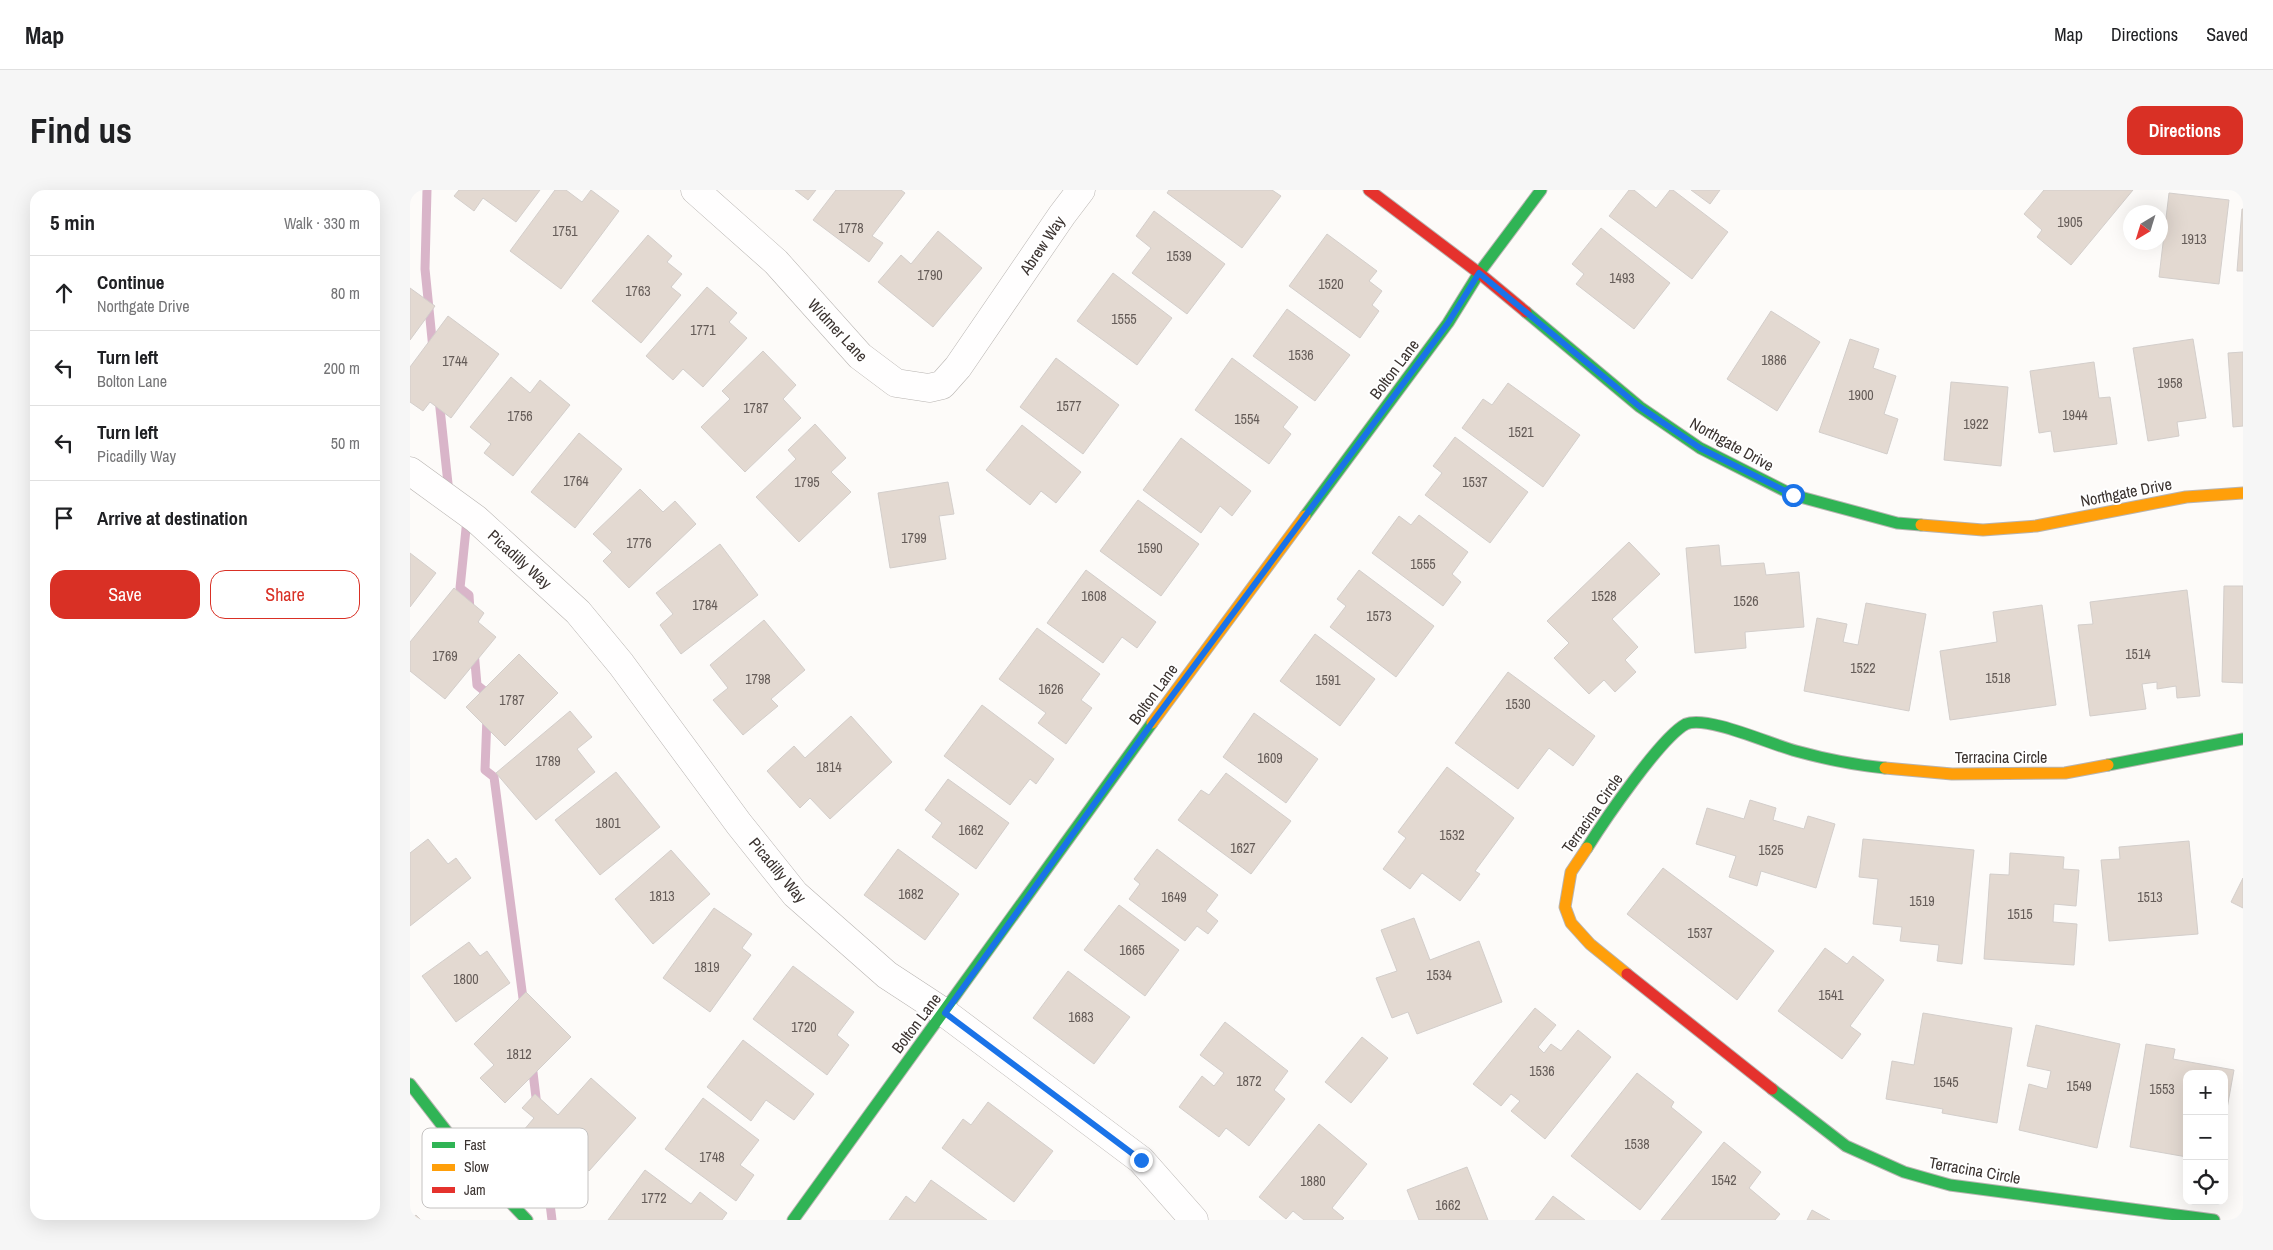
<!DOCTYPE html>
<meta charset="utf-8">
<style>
body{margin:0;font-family:"Archivo Narrow",sans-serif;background:#f6f6f6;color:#202124}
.controls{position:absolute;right:15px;bottom:15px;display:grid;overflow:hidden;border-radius:10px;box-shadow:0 5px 20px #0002}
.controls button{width:45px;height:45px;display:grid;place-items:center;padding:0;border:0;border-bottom:1px solid #e0e0e0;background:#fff;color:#202124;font:25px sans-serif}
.compass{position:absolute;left:1713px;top:15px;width:45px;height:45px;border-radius:50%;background:#fff;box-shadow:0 5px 20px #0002;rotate:218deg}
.stop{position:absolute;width:15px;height:15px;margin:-11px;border:4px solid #1a73e8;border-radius:50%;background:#fff}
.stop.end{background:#1a73e8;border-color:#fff;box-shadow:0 1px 5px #0008}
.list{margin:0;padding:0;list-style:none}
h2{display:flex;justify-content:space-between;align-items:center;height:65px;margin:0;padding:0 20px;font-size:21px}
h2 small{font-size:16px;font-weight:400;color:#757577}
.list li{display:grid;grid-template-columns:32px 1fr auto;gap:15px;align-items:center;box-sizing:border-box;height:75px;padding:0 20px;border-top:1px solid #e0e0e0}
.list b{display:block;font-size:19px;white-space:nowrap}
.list p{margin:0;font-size:16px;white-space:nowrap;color:#757577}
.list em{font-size:16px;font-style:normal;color:#757577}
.actions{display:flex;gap:10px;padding:15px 20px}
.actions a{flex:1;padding:11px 0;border:1px solid #d93025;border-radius:15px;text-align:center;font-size:18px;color:#d93025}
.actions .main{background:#d93025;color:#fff}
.icon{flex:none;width:28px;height:28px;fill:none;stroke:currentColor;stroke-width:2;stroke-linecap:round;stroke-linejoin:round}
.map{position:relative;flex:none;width:1833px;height:1030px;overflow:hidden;border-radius:15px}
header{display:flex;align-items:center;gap:30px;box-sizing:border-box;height:70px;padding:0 25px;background:#fff;border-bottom:1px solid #e0e0e0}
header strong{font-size:24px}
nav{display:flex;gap:28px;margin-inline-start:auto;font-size:18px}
.intro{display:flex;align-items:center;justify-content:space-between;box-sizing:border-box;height:120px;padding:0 30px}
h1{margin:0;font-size:35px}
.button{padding:12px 22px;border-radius:15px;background:#d93025;color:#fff;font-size:18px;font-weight:700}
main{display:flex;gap:30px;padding:0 30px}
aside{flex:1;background:#fff;border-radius:15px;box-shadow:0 5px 20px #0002}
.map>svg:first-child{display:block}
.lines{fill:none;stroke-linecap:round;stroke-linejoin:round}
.stream{stroke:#d9b5c9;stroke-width:9}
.building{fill:#e3d9d1;stroke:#d3cecb}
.street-casing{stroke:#b8b4b1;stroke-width:29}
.fast-casing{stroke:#b8b4b1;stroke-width:13}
.slow-casing{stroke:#b8b4b1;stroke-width:13}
.jam-casing{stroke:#b8b4b1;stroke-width:13}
.street{stroke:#fffefe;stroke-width:28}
.fast{stroke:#30b455;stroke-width:11}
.slow{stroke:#ff9f0a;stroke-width:11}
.jam{stroke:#e5322d;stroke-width:11}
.route{stroke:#1a73e8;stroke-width:6}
.labels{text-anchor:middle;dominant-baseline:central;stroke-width:4;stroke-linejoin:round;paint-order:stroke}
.number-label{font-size:14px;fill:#655c58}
.street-label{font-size:16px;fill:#3b3330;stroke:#fff}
.key{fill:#fff;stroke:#c4c2c1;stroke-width:1}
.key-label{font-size:14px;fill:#3b3330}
</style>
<header>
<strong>Map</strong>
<nav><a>Map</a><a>Directions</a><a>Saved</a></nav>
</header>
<div class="intro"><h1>Find us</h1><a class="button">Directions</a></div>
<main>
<aside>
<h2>5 min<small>Walk · 330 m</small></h2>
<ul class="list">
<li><svg class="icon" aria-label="ahead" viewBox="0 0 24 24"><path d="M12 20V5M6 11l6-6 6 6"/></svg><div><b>Continue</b><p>Northgate Drive</p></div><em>80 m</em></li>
<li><svg class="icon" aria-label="left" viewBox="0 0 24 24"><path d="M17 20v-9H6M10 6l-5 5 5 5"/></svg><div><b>Turn left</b><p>Bolton Lane</p></div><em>200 m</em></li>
<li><svg class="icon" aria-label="left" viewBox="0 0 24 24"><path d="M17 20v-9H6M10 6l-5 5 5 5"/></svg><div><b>Turn left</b><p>Picadilly Way</p></div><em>50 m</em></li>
<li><svg class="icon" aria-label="arrive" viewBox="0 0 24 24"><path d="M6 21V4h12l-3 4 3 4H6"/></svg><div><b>Arrive at destination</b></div></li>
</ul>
<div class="actions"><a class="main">Save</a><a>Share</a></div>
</aside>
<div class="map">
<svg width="1833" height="1030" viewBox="0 0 1833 1030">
<rect width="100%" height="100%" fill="#fdfbf9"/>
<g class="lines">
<g class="stream">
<polyline points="17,0 15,79 23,159"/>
<polyline points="29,209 39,303"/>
<polyline points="57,329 50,398 59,405 60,421"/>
<polyline points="64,461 67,495 78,504 77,508"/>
<polyline points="77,526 75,580 84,587 114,816"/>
<polyline points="122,874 127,916"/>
<polyline points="132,948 142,1030"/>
</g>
</g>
<g class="building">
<polygon points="49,0 130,0 106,32 73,8 64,21 44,6"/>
<polygon points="145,0 156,0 172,12 181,0 209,21 151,99 100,61"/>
<polygon points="385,0 406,0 398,10"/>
<polygon points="426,0 491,0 495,3 462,46 473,53 459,72 403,30"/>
<polygon points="759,0 862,0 871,6 832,58 757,3"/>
<polygon points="1219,0 1224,0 1246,18 1260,0 1263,0 1318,42 1282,89 1199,26"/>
<polygon points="1281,0 1310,0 1300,14"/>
<polygon points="1634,0 1723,0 1661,75 1627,47 1632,40 1614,24"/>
<polygon points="1759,3 1819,10 1809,94 1749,87"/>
<polygon points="1832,19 1833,19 1833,81 1827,81"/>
<polygon points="744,21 815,74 777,124 722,83 741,58 726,46"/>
<polygon points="1191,38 1260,93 1224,139 1166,94 1174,84 1162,74"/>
<polygon points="528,41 572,78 523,137 468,92 491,65 501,74"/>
<polygon points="917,44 967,81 959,91 972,101 962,115 969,121 950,148 879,96"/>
<polygon points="238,45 262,66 257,72 272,84 261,97 271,105 231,153 182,111"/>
<polygon points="703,83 762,128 727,175 667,131"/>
<polygon points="297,97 327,123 319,132 337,148 293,197 273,179 263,190 236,166"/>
<polygon points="0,98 25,116 0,150"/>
<polygon points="877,119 940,165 905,211 843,166"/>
<polygon points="1361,121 1410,152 1367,221 1317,189"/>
<polygon points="38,126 89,164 41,228 20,212 13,221 0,212 0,177"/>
<polygon points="1440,149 1469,159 1463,178 1486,186 1474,224 1488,229 1477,264 1409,242"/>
<polygon points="1783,149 1796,228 1767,232 1769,246 1738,251 1723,158"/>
<polygon points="353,161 386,195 373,209 391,228 335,282 291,237 320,209 312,201"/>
<polygon points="1833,162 1833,236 1823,237 1818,163"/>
<polygon points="646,168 709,215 673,264 610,217"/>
<polygon points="822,168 888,217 873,237 881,244 859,274 785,220"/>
<polygon points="1684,172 1689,208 1700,207 1707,254 1644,262 1641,241 1629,243 1620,181"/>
<polygon points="101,187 120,203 130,190 160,215 103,286 74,263 81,254 60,237"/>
<polygon points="1541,192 1598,197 1591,276 1534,270"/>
<polygon points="1098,193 1170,245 1133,297 1052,238 1073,209 1082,215"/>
<polygon points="405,234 436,268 421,282 441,302 389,352 346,307 386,269 378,260"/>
<polygon points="612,235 671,282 646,313 631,301 620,315 576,280"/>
<polygon points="169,243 212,279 165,338 121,302"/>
<polygon points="1045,247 1118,302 1080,353 1015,305 1032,283 1023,276"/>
<polygon points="771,248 841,301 822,326 810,316 791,343 733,300"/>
<polygon points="538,292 544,324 529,326 536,369 480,378 468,303"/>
<polygon points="230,299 253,322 265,311 286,334 219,398 193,371 202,362 183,344"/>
<polygon points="728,310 789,354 751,406 690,361"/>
<polygon points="1009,325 1058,362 1042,384 1051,392 1033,416 962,363 989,326 1001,335"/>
<polygon points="1219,352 1250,384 1202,429 1228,457 1215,470 1226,482 1205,502 1194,490 1179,504 1144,468 1159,453 1137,431"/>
<polygon points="310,354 348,405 271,464 250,435 263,424 246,403"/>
<polygon points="1309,355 1311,376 1354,373 1356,385 1389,382 1394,437 1335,442 1336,458 1285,463 1276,358"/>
<polygon points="0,363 26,383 0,417"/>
<polygon points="676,380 746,432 727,458 712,447 693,473 637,433"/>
<polygon points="949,380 1024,436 986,487 920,437 936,416 927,409"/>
<polygon points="1814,396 1833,396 1833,493 1812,492"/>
<polygon points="44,398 74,423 68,432 86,447 35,509 0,481 0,452"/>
<polygon points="1777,400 1790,506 1767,508 1766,496 1747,499 1747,492 1732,494 1736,519 1680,526 1668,435 1683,434 1680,412"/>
<polygon points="1456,413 1516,424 1499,521 1394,501 1407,428 1437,434 1433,452 1448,455"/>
<polygon points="1632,415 1646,515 1540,530 1530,461 1587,452 1583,422"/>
<polygon points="354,430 395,480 361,509 368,516 333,545 303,510 318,498 300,475"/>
<polygon points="627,438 690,484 671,510 682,518 656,554 628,533 636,523 589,489"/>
<polygon points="905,444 965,489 930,536 870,491"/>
<polygon points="109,464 148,503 95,556 56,517"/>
<polygon points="1098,482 1185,546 1163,576 1139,558 1108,599 1045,553"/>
<polygon points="572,515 644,569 626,594 620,589 600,615 534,566"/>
<polygon points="160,521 182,547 167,559 185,582 126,630 86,583"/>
<polygon points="844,523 908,569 876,613 813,567"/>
<polygon points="441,526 482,572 420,629 400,608 390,618 357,581 384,556 395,568"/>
<polygon points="1037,577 1104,628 1065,681 1070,684 1050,711 1012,683 1000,699 973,679 996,648 988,642"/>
<polygon points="206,582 250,637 190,685 145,630"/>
<polygon points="816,583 881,631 841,684 768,630 791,600 799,605"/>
<polygon points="538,589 599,633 566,679 522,647 532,633 515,620"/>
<polygon points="1340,610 1366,618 1363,630 1394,639 1398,626 1425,634 1406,698 1351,681 1347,696 1319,687 1326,666 1286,654 1297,618 1334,629"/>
<polygon points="18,649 38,674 46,668 61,688 0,736 0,663"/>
<polygon points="1453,649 1564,660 1552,774 1527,771 1529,755 1490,751 1492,737 1463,734 1468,689 1449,687"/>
<polygon points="1779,651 1788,744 1699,751 1691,670 1710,669 1709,657"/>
<polygon points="488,659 549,704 515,750 454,705"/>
<polygon points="747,659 808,705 796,721 808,731 798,744 787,736 775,751 719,709 730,694 724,689"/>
<polygon points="261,660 300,704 243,754 205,709"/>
<polygon points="1600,663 1654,667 1653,679 1669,680 1666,716 1644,714 1643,732 1667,734 1664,775 1574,769 1580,684 1599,685"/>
<polygon points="1253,678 1364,761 1327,810 1217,724"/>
<polygon points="1833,688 1833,718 1821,712"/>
<polygon points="709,715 769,760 735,806 674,760"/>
<polygon points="304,718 342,744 332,758 341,765 300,822 253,788"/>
<polygon points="1004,728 1020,770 1069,751 1092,812 1007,844 998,822 982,828 966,788 987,781 971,740"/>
<polygon points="59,752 70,766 77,761 100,793 46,832 12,786"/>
<polygon points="1415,758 1437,774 1443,766 1474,790 1440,836 1451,844 1432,869 1368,821"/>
<polygon points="383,776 444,822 427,845 439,855 417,885 343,829"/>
<polygon points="658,781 720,827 684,874 623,828"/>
<polygon points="116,802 161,847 95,913 70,888 84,875 64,854"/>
<polygon points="1125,818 1146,835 1128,857 1134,863 1141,854 1151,861 1168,840 1201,867 1135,949 1101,921 1110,911 1101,904 1091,916 1063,894"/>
<polygon points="1513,823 1602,838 1587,933 1532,923 1533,919 1476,909 1482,871 1504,875"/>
<polygon points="815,832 878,881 864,900 875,909 839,956 816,938 809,947 769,917 792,886 804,896 814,883 790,865"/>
<polygon points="1626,835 1710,854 1687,958 1609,940 1619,894 1637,899 1641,881 1617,876"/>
<polygon points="952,847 978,868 941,913 915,892"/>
<polygon points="333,850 404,904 384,930 356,910 341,931 297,897"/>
<polygon points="1736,854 1765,859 1763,869 1824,880 1814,935 1814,884 1777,884 1777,967 1720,957"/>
<polygon points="1227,883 1264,912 1261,917 1292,942 1230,1020 1161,966"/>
<polygon points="181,888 226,928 179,981 156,960 146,971 113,941 124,928 112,918 125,904 148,925"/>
<polygon points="293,908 349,950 330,975 344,985 326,1011 255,959"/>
<polygon points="578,912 643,961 604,1012 532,958 553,929 561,935"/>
<polygon points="909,934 957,974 922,1018 934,1028 932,1030 894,1030 883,1021 876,1029 849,1007"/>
<polygon points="1314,952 1351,982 1339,998 1370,1024 1365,1030 1251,1030"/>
<polygon points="1057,977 1078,1030 1009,1030 997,1000"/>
<polygon points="235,980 281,1014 290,1002 317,1023 312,1030 198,1030"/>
<polygon points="521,990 577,1030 479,1030 496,1006 505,1013"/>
<polygon points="1143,1006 1175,1030 1125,1030"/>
<polygon points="1402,1020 1420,1030 1397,1030"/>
<polygon points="6,1025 11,1030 0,1030"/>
</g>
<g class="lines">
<defs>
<g id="street">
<polyline points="285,0 366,72 450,166 486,193 519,198 532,195 548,177 652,25 671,0"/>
<polyline points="0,281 66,329 168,422 211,474 329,634 385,704 477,785 535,823 731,970 784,1030"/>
</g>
<g id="fast">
<polyline points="1116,122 1230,217 1290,258 1383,305 1487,333 1511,335"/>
<polyline points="895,326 1038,133 1069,83 1131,0"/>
<polyline points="1698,575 1833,549"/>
<path d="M 1177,658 C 1194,631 1251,547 1276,534 C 1297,525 1362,555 1386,561 C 1415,569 1445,575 1475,578"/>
<polyline points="0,894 55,965 117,1030"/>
<polyline points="1362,899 1436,956 1494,982 1540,995 1804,1030"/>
<polyline points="383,1030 742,533"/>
</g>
<g id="slow">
<polyline points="1511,335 1573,340 1626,336 1776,307 1833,303"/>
<polyline points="742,533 895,326"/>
<polyline points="1475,578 1542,584 1655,583 1698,575"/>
<polyline points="1177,658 1161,682 1155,717 1161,733 1180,754 1217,784"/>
</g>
<g id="jam">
<polyline points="959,0 1069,83 1116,122"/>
<polyline points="1217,784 1362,899"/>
</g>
</defs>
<use href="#street" class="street-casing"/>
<use href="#fast" class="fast-casing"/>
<use href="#slow" class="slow-casing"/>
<use href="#jam" class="jam-casing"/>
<use href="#street" class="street"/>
<use href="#fast" class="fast"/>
<use href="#slow" class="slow"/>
<use href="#jam" class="jam"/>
</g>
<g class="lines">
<polyline class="route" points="731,970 535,823 742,533 1038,133 1069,83 1230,217 1290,258 1383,305"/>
</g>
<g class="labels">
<g class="number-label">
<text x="1660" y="32">1905</text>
<text x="441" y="38">1778</text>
<text x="155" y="41">1751</text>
<text x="1784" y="49">1913</text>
<text x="769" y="66">1539</text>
<text x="520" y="85">1790</text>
<text x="1212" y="88">1493</text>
<text x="921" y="94">1520</text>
<text x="228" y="101">1763</text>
<text x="714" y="129">1555</text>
<text x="293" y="140">1771</text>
<text x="891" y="165">1536</text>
<text x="1364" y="170">1886</text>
<text x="45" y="171">1744</text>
<text x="1760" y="193">1958</text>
<text x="1451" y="205">1900</text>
<text x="659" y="216">1577</text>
<text x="346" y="218">1787</text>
<text x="1665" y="225">1944</text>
<text x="110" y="226">1756</text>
<text x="837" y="229">1554</text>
<text x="1566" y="234">1922</text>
<text x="1111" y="242">1521</text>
<text x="166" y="291">1764</text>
<text x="397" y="292">1795</text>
<text x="1065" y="292">1537</text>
<text x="504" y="348">1799</text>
<text x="229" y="353">1776</text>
<text x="740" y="358">1590</text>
<text x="1013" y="374">1555</text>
<text x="684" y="406">1608</text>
<text x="1194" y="406">1528</text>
<text x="1336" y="411">1526</text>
<text x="295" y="415">1784</text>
<text x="969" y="426">1573</text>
<text x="1728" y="464">1514</text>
<text x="35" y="466">1769</text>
<text x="1453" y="478">1522</text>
<text x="1588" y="488">1518</text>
<text x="348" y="489">1798</text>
<text x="918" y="490">1591</text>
<text x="641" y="499">1626</text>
<text x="102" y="510">1787</text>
<text x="1108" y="514">1530</text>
<text x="860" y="568">1609</text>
<text x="138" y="571">1789</text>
<text x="419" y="577">1814</text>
<text x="198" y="633">1801</text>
<text x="561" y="640">1662</text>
<text x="1042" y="645">1532</text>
<text x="833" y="658">1627</text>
<text x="1361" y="660">1525</text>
<text x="501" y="704">1682</text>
<text x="252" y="706">1813</text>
<text x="764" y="707">1649</text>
<text x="1740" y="707">1513</text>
<text x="1512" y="711">1519</text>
<text x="1610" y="724">1515</text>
<text x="1290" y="743">1537</text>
<text x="722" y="760">1665</text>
<text x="297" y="777">1819</text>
<text x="1029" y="785">1534</text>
<text x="56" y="789">1800</text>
<text x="1421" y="805">1541</text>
<text x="671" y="827">1683</text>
<text x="394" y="837">1720</text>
<text x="109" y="864">1812</text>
<text x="1132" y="881">1536</text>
<text x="839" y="891">1872</text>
<text x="1536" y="892">1545</text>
<text x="1669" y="896">1549</text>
<text x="1752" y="899">1553</text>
<text x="1227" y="954">1538</text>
<text x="302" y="967">1748</text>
<text x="1314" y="990">1542</text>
<text x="903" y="991">1880</text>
<text x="244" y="1008">1772</text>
<text x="1038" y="1015">1662</text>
</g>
<g class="street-label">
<text transform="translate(632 55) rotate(-56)">Abrew Way</text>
<text transform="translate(428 140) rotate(47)">Widmer Lane</text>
<text transform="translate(984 179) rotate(-53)">Bolton Lane</text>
<text transform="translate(1322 254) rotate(29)">Northgate Drive</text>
<text transform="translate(1716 302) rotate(-11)">Northgate Drive</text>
<text transform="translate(110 369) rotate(42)">Picadilly Way</text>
<text transform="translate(743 504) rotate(-54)">Bolton Lane</text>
<text x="1591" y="567">Terracina Circle</text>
<text transform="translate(1182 623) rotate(-55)">Terracina Circle</text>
<text transform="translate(368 680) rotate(50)">Picadilly Way</text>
<text transform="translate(506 833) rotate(-53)">Bolton Lane</text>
<text transform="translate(1565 980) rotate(10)">Terracina Circle</text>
</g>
</g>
<rect x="12" y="938" width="166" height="80" rx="8" class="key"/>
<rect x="22" y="952" width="23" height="6" fill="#30b455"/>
<rect x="22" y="974" width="23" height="7" fill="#ff9f0a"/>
<rect x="22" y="997" width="23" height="6" fill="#e5322d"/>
<g class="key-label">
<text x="54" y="960">Fast</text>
<text x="54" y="982">Slow</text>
<text x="54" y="1005">Jam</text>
</g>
</svg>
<div class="controls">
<button>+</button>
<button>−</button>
<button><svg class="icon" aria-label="locate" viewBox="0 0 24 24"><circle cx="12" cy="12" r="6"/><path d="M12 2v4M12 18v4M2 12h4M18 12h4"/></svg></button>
</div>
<svg class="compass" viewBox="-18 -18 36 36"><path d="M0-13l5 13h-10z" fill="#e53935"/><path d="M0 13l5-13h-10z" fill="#757577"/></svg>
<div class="stop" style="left:1383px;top:305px"></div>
<div class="stop end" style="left:731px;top:970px"></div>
</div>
</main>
